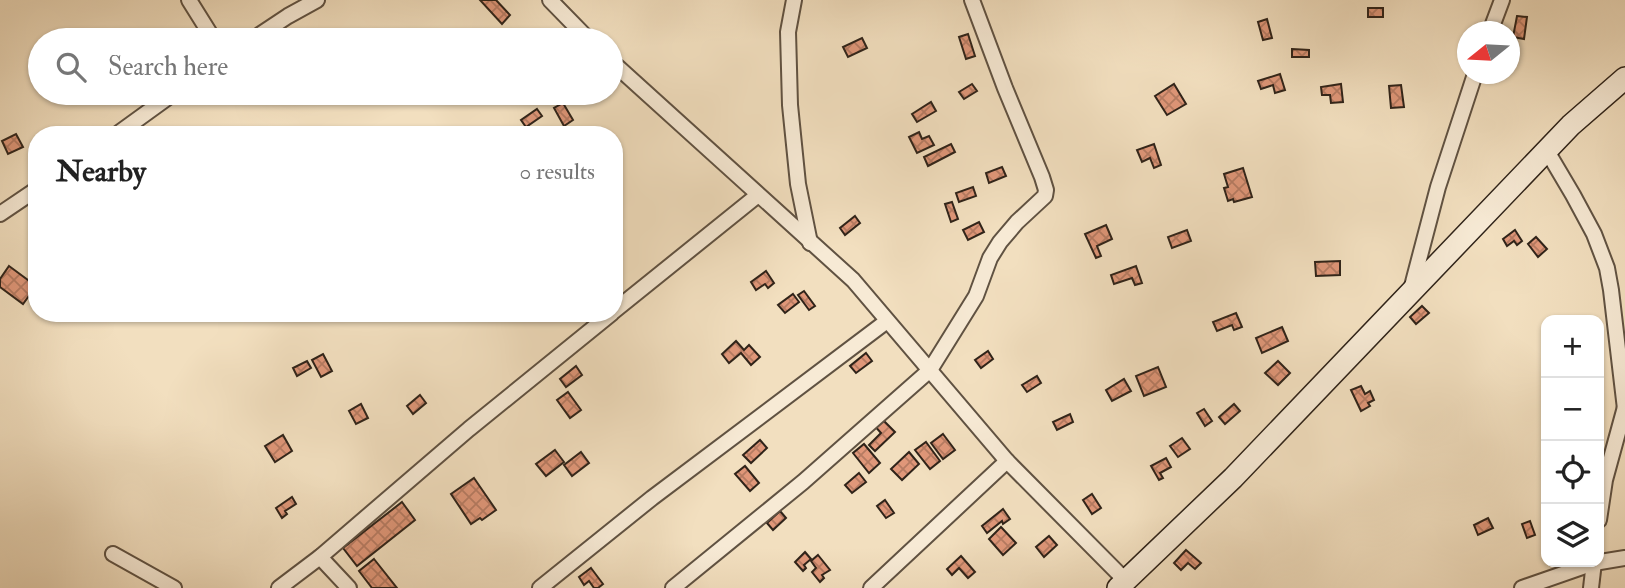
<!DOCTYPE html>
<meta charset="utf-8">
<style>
body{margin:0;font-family:"IM FELL Double Pica",serif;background:#f6f6f6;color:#222}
.controls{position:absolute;right:21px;bottom:21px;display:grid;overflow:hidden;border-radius:14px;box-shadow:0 2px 5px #0004}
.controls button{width:63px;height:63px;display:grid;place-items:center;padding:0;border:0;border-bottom:2px solid #e0e0e0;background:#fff;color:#222;font:35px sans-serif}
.compass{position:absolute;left:1457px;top:21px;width:63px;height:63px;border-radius:50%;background:#fff;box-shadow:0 2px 5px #0004;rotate:252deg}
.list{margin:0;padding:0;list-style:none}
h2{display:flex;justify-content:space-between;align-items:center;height:91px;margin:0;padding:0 28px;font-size:30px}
h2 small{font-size:23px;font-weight:400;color:#767676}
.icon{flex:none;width:38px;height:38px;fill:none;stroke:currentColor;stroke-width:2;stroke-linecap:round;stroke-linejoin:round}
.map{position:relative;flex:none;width:1625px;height:588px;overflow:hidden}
.search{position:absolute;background:#fff;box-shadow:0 2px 5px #0004;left:28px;top:28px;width:595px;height:77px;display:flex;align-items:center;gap:18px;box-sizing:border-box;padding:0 24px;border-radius:38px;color:#767676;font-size:26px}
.panel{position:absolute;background:#fff;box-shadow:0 2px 5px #0004;left:28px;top:126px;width:595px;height:196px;border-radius:28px}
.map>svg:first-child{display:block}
.building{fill:url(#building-cross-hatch);stroke:#2f2319;stroke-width:2}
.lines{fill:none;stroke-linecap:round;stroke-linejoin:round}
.street-casing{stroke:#605242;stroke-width:18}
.secondary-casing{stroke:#2f2319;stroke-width:24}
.street{stroke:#f7ead5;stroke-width:14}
.secondary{stroke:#f7ead5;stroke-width:21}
</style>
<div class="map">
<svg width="1625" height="588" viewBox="0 0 1625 588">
<defs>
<pattern id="building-cross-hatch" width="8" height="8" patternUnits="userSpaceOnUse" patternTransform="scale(1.75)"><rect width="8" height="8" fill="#e09779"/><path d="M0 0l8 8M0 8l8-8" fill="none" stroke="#b67b62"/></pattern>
</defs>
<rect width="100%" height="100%" fill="#f2dfbf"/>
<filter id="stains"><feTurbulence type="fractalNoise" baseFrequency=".00286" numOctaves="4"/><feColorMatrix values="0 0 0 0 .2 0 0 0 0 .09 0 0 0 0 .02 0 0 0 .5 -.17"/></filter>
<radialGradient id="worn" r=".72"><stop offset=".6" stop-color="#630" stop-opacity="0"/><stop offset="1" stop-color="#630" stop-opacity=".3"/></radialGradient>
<g class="building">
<polygon points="480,0 496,0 510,15 502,24"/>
<rect x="1368" y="8" width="15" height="9"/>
<polygon points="1517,16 1527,17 1524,39 1513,37"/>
<polygon points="1267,19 1272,38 1263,40 1258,22"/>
<polygon points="968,34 975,56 966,59 959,37"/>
<polygon points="862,38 867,48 848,57 843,47"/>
<polygon points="1292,49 1309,50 1309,57 1292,57"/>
<polygon points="1280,74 1285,90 1275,93 1273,85 1261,89 1258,81"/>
<polygon points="972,84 977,91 964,99 959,92"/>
<polygon points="1174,84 1186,104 1167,115 1155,96"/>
<polygon points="1341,84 1343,102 1331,103 1330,95 1322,95 1321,87"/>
<polygon points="1401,85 1404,107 1391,108 1389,86"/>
<polygon points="931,102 936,111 917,122 912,114"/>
<polygon points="563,103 573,120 564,126 554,108"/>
<polygon points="537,109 542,116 526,127 521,120"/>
<polygon points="919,132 922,139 929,136 934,145 917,153 909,137"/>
<polygon points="16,134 23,147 8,154 2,141"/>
<polygon points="951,144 955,152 928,166 924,157"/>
<polygon points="1154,144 1161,165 1154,168 1150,158 1142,162 1137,150"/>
<polygon points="1002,167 1006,176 989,183 986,173"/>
<polygon points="1243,168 1252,197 1234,202 1233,199 1228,201 1224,188 1228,187 1224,174"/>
<polygon points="973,187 976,196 959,202 956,193"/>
<polygon points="952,202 958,219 951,222 945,204"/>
<polygon points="855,216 860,223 845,235 840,228"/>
<polygon points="979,222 984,232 968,240 963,230"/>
<polygon points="1106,225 1112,239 1097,246 1101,256 1096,258 1085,234"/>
<polygon points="1187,230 1191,241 1172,248 1168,237"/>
<polygon points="1515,230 1522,241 1517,245 1514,241 1507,246 1503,239"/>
<polygon points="1536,237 1547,249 1538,257 1528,244"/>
<polygon points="1340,261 1340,275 1316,276 1315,262"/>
<polygon points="9,266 36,286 23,304 0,287 0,279"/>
<polygon points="1136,266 1142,283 1135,285 1132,278 1114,284 1111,275"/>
<polygon points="766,271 774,283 768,288 765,284 756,290 751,282"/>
<polygon points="804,291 815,306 809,310 798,295"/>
<polygon points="793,294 799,302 785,313 778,305"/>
<polygon points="1422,306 1429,313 1416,324 1410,317"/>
<polygon points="1236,313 1242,327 1234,330 1232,325 1217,331 1213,322"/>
<polygon points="1282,327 1288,341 1262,353 1256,338"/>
<polygon points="736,341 744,350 749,345 760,357 751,365 741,353 729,363 722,354"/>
<polygon points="988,351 993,359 981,368 975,360"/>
<polygon points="866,353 872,361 856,373 850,366"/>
<polygon points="323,354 332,371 321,377 312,360"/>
<polygon points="307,361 311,368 297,376 293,368"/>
<polygon points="1278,361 1290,373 1278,385 1265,373"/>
<polygon points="576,366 582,375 566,387 560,379"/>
<polygon points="1158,367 1166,387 1144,396 1136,376"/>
<polygon points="1037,376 1041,383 1027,392 1022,385"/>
<polygon points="1124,379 1131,391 1112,401 1106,390"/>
<polygon points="1361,386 1365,394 1370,391 1374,400 1368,403 1370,406 1361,411 1351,390"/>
<polygon points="568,392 581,410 570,418 557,400"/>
<polygon points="420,395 426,403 413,414 407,406"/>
<polygon points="361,404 368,418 356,424 349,411"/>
<polygon points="1234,404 1240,411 1225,424 1219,417"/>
<polygon points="1204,409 1212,421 1205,426 1197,413"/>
<polygon points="1070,414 1073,422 1057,430 1053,422"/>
<polygon points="880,417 895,432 875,451 869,445 881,433 873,424"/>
<polygon points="943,434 955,450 943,459 931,443"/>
<polygon points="283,435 292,451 275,462 265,446"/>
<polygon points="1182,438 1190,449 1178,457 1170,446"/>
<polygon points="760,440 767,448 751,463 743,455"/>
<polygon points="926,442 940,461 930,469 915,450"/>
<polygon points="864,444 880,463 869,473 853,453"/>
<polygon points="555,450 564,462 546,476 536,464"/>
<polygon points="581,452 589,463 572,476 564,465"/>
<polygon points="909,452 919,464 902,480 891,469"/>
<polygon points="1166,458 1171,467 1160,473 1163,478 1159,480 1151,466"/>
<polygon points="745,466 759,483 750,491 735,474"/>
<polygon points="859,473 866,482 852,493 845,485"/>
<polygon points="474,478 496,510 482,520 480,518 471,524 451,494"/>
<polygon points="1092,494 1101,508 1092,514 1083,500"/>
<polygon points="292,497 296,504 285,511 287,514 282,518 276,508"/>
<polygon points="885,500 894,513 886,518 877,506"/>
<polygon points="402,502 415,520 357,566 343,548"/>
<polygon points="1003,509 1010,519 1003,524 1002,521 987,533 982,526"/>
<polygon points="780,511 786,518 773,530 767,523"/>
<polygon points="1488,518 1493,528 1478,535 1474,525"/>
<polygon points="1530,521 1535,535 1527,538 1522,524"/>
<polygon points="1001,527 1016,543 1003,555 989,539"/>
<polygon points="1049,536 1057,545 1044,557 1036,547"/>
<polygon points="1186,550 1201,563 1195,569 1188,563 1181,570 1174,563"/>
<polygon points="805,552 811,559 804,565 806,568 803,571 795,562"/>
<polygon points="818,555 830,570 822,575 824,578 820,582 812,572 816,568 811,561"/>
<polygon points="961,556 975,572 968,578 959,568 952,575 947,569"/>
<polygon points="374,559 397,588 372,588 359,571"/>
<polygon points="591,568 603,584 598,588 594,588 589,581 584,585 579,577"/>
</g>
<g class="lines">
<defs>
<g id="street">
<polyline points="189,0 214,40"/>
<polyline points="550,0 589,40"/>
<polyline points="794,0 788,32 790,105 798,184 810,243"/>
<polyline points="1490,32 1502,0"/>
<polyline points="252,40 288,16 317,0"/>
<polyline points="611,61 853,280 1007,461 1125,580"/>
<polyline points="116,135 174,93"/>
<polyline points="1547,151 1573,195 1594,234 1607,268 1611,290 1625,409"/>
<polyline points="0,214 37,189"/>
<polyline points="1411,290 1438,187 1475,74"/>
<polyline points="614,311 758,195"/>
<polyline points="1599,520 1605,480 1625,407"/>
<polyline points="113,554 174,588"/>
<polyline points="320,557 349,588"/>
<polyline points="279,588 320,557 469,429 612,313"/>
<polyline points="540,588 652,498 887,321"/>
<polyline points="673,588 803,482 930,370 976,296 990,258 1000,242 1017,222 1045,196 1046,190 1042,177 1005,88 972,0"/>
<polyline points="871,588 1007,461"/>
<polyline points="1522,588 1594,563 1625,558"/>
<polyline points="1591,588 1594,562"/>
</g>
<polyline id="secondary" points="1118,588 1233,478 1571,125 1625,78"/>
</defs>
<use href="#street" class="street-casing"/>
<use href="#secondary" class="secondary-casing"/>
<use href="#street" class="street"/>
<use href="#secondary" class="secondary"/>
</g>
<rect width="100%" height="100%" filter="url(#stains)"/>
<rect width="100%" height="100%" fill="url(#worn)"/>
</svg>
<div class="controls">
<button>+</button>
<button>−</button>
<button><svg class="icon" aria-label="locate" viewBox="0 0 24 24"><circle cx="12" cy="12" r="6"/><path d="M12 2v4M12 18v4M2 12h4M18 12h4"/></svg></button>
<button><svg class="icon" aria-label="layers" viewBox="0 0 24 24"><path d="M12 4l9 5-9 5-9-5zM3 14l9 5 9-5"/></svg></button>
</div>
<svg class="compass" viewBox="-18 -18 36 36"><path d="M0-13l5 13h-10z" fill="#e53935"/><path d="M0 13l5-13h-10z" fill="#767676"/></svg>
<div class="search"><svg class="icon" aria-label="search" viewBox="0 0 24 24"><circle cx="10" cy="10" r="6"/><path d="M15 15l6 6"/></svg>Search here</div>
<section class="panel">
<h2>Nearby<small>0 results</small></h2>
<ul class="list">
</ul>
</section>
</div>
